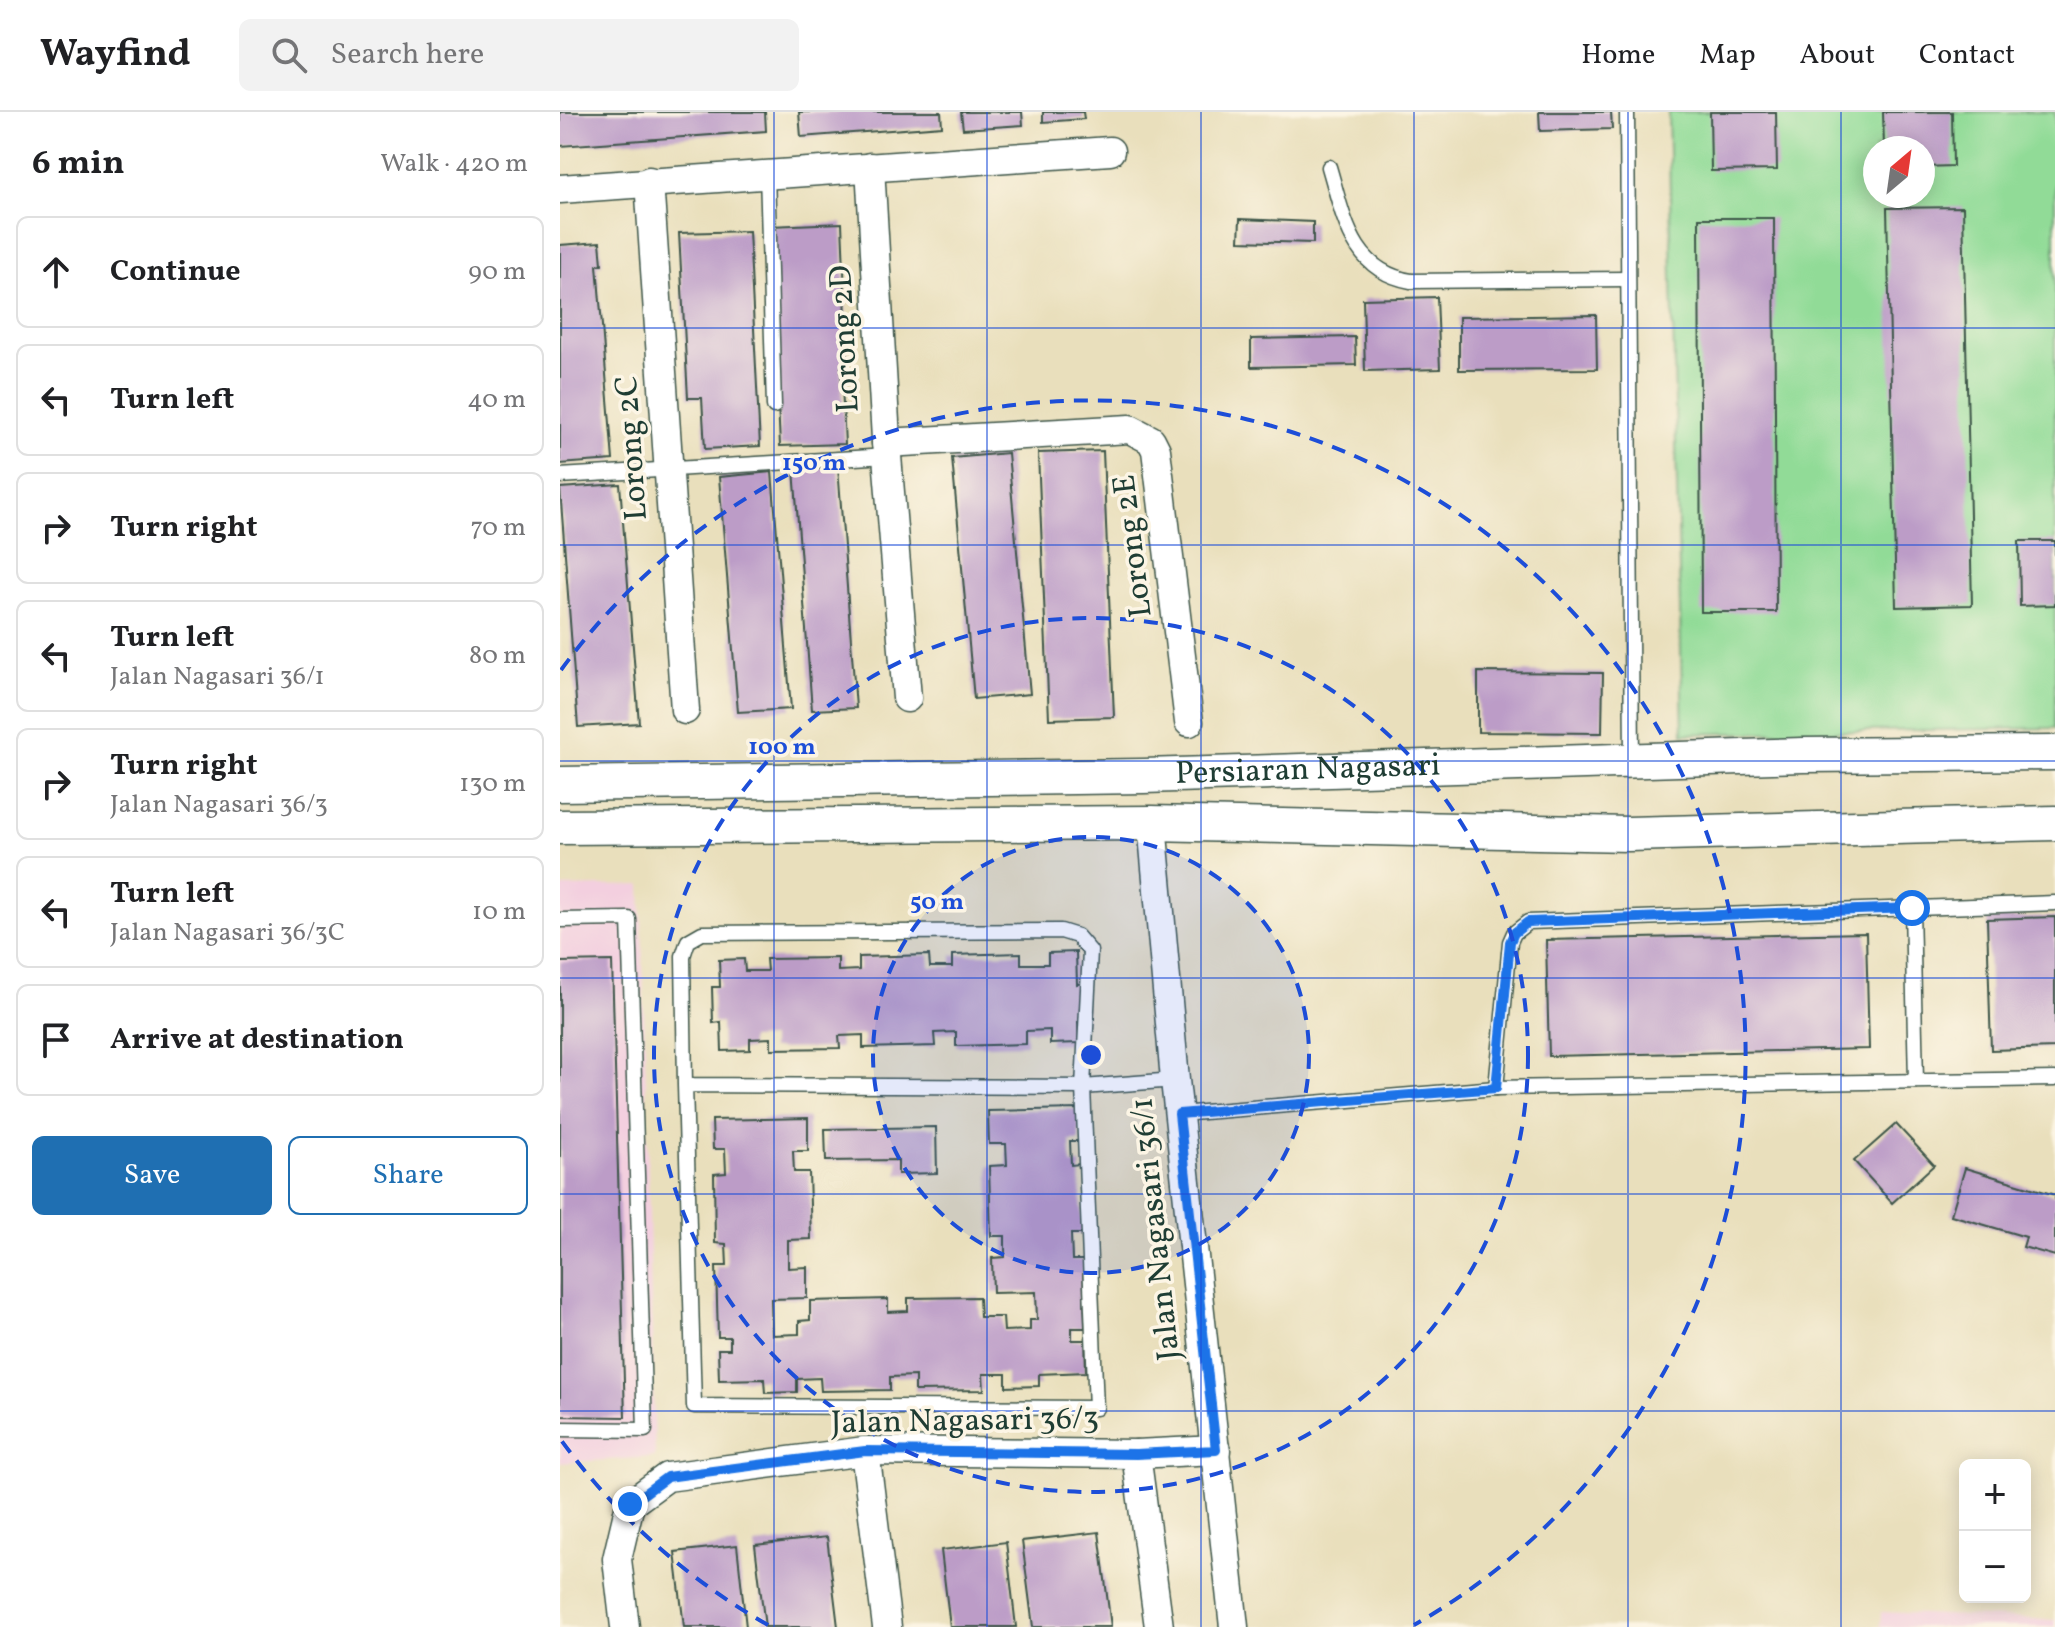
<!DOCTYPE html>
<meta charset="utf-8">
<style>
body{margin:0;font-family:Vollkorn,serif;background:#f2f2f2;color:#202124}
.controls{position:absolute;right:24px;bottom:24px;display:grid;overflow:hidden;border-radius:12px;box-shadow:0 4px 20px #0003}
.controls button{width:72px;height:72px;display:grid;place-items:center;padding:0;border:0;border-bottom:2px solid #e0e0e0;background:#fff;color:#202124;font:40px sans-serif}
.compass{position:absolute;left:1303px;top:24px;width:72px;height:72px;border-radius:50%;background:#fff;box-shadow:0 4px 20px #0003;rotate:29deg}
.stop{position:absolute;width:24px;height:24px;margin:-18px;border:6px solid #1a73e8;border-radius:50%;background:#fff}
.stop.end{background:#1a73e8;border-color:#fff;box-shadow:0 2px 8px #0008}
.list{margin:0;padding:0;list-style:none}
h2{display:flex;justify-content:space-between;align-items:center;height:104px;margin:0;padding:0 32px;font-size:34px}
h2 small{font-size:26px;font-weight:400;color:#757577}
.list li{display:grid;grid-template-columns:52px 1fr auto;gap:24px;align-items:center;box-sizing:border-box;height:112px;margin:0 16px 16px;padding:0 16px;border:2px solid #e0e0e0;border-radius:12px}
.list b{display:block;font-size:30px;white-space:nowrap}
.list p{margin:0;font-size:26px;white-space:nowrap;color:#757577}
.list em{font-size:26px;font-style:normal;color:#757577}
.actions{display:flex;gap:16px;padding:24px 32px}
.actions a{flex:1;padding:18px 0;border:2px solid #1f6fb2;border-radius:12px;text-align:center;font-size:28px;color:#1f6fb2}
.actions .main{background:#1f6fb2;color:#fff}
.icon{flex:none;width:44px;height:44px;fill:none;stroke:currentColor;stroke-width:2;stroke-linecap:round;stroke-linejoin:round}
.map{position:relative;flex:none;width:1495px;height:1515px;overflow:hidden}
header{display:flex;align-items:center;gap:48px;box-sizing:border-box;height:112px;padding:0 40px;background:#fff;border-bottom:2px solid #e0e0e0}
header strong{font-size:38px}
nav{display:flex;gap:44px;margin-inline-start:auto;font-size:28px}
.search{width:560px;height:72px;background:#f2f2f2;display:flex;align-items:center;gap:20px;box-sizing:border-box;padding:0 28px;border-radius:12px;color:#757577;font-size:30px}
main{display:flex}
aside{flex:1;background:#fff}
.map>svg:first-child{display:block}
.built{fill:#f3cfdf}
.green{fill:#91db97;stroke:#588c66;stroke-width:2;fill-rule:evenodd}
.building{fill:#bc9cc7}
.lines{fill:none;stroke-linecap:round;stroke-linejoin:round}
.service-casing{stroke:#3d5548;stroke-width:17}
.minor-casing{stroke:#3d5548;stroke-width:31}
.tertiary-casing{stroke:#3d5548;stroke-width:37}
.service{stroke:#fff;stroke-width:14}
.minor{stroke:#fff;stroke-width:28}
.tertiary{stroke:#fff;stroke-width:34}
.route{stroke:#1a73e8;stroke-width:10}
.grid{fill:none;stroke:#1d4ed8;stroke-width:2;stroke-opacity:0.55}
.ring{fill:none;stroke:#1d4ed8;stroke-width:4;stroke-dasharray:14 10}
.labels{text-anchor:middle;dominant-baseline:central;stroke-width:7;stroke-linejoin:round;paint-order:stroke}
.street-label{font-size:32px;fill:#1f3d34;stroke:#fcf5e5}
.centre{fill:#1d4ed8;stroke:#fcf5e5;stroke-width:4}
.ring-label{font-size:24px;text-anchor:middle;font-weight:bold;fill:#1d4ed8;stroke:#fcf5e5;stroke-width:7;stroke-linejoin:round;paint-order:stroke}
</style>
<header>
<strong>Wayfind</strong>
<div class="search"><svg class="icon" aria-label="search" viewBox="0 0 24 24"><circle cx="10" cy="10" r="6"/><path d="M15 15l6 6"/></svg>Search here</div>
<nav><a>Home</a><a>Map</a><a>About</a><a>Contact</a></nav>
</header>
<main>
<aside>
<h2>6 min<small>Walk · 420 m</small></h2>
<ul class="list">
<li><svg class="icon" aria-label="ahead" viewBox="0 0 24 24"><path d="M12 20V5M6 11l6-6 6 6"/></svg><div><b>Continue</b></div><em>90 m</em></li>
<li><svg class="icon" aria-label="left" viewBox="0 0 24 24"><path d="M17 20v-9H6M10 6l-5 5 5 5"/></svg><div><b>Turn left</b></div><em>40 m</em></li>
<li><svg class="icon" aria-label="right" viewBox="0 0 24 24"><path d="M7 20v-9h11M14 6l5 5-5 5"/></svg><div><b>Turn right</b></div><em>70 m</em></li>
<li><svg class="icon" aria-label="left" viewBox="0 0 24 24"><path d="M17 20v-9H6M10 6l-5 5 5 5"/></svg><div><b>Turn left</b><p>Jalan Nagasari 36/1</p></div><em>80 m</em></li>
<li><svg class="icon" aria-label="right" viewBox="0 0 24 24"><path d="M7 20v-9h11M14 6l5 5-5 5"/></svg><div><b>Turn right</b><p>Jalan Nagasari 36/3</p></div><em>130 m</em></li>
<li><svg class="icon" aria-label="left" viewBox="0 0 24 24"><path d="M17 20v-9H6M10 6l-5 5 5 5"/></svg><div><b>Turn left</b><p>Jalan Nagasari 36/3C</p></div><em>10 m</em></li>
<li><svg class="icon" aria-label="arrive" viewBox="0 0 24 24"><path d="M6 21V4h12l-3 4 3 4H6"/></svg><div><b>Arrive at destination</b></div></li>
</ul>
<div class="actions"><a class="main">Save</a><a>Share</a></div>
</aside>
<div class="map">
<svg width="1495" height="1515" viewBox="0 0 1495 1515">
<rect width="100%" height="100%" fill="#fcf5e5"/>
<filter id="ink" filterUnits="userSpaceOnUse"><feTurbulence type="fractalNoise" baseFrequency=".0125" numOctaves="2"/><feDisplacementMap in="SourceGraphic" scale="16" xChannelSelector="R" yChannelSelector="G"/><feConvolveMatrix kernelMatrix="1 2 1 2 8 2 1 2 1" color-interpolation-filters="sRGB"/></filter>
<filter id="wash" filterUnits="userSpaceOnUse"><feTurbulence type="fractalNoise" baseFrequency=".006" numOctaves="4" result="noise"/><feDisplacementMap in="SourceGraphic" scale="32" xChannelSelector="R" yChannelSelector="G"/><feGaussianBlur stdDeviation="1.8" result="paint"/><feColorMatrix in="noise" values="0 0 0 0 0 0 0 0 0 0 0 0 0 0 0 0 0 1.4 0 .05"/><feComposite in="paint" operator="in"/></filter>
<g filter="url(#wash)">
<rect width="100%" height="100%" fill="#e9dfbc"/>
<g class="built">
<polygon points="81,773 95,1345 0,1351 0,775"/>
<polygon points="1321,1500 1495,1508 1495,1515 1320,1515"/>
</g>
<path class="green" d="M 1108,0 L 1495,0 L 1495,616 L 1123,622 ZM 1315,36 L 1363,36 L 1363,84 L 1315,84 Z"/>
<g id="blocks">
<g class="building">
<polygon points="0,0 205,0 206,19 0,34"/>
<polygon points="239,0 381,0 382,14 241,25"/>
<polygon points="401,0 462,0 463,13 403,17"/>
<polygon points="483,0 523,0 524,7 483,10"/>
<polygon points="979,0 1051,0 1052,17 980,19"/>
<polygon points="1150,0 1216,0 1217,58 1151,59"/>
<polygon points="1323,0 1392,0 1393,54 1363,55 1363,36 1324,36"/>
<polygon points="1403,95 1412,493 1336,495 1327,96"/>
<polygon points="1139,106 1214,106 1216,500 1141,500"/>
<polygon points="680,107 753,110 753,131 679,129"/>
<polygon points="282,111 288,253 281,254 285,332 220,334 210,114"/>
<polygon points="189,119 200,334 145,337 142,286 128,286 119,121"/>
<polygon points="40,130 42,152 37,153 53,348 0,352 0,133"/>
<polygon points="877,185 880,257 805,259 803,187"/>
<polygon points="1036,203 1037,257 899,258 899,205"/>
<polygon points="795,225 796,253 691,255 691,227"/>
<polygon points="543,339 554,605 489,607 478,341"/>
<polygon points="448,341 470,582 414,587 392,346"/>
<polygon points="278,354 296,596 252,598 234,357"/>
<polygon points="212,360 231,597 178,600 159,365"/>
<polygon points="60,372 79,611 18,615 0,376"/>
<polygon points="1459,429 1495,429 1495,493 1460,494"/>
<polygon points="918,560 1043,561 1042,621 918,620"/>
<polygon points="1495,805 1495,936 1431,938 1427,807"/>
<polygon points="1306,821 1309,937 989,944 986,828"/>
<polygon points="516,840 517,872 524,871 526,910 518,910 519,931 490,932 490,918 466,919 466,932 396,934 396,920 374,921 375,934 303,936 303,923 279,924 280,936 211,937 211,926 190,927 190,938 162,939 161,910 153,911 152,875 160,875 159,848 184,847 185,859 207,859 206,847 278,846 278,859 299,858 299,845 369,843 370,855 392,855 392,843 461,841 461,852 488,852 488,841"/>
<polygon points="52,849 65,1305 0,1304 0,850"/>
<polygon points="519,997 519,1029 510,1029 511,1053 520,1052 522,1122 511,1122 512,1148 523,1148 525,1216 512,1216 512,1228 525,1228 526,1260 479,1262 479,1274 446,1275 446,1262 423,1262 424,1278 355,1279 355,1264 330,1265 330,1278 261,1279 260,1266 237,1267 237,1280 205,1281 204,1267 159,1268 158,1237 170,1237 170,1225 158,1225 156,1154 167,1154 166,1132 155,1131 154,1062 166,1061 165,1037 153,1037 152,1008 248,1006 248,1039 233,1039 234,1060 249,1060 251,1127 228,1128 228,1156 247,1155 247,1186 211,1187 212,1223 239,1222 239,1209 250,1208 250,1189 328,1187 328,1200 348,1199 348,1186 419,1185 420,1205 443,1205 444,1219 470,1218 470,1208 477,1208 476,1180 433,1181 432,1146 445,1145 445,1124 431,1124 429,1054 447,1053 446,1032 429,1032 428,999"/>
<polygon points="1336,1012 1374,1053 1332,1091 1294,1049"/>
<polygon points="376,1015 377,1061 338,1062 338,1048 266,1049 265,1017"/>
<polygon points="1405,1056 1495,1083 1495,1144 1463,1135 1466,1125 1391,1103"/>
<polygon points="539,1420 551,1515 473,1515 462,1429"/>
<polygon points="267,1425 278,1515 205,1515 195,1433"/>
<polygon points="446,1430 456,1515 390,1515 381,1438"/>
<polygon points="177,1433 186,1515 124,1515 115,1440"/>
</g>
</g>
</g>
<g filter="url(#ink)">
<use href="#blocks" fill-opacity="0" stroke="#3d5548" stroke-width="2"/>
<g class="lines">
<defs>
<g id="service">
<polyline points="1067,0 1072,648"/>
<path d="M 769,55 C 784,105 791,159 851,169 L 1067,167"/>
<polyline points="207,61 214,294"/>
<polyline points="0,364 327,344"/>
<polyline points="1352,796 1356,969"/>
<polyline points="0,808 69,807 85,1318 0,1317"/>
<polyline points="125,973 123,844 128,829 142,821 501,819 517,824 530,839 523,975 536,1296 134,1294 125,973 523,975 615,968"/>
<polyline points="936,976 950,830 954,821 968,810 1495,791"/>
<polyline points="619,1002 936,976 1495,967"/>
</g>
<g id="minor">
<polyline points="310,55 327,344 347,586"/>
<polyline points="89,69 125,598"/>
<polyline points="0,77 550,39"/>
<polyline points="326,331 570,317 591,328 596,338 629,610"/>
<polyline points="592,711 615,968 674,1515"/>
<polyline points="305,1339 327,1515"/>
<polyline points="576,1342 599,1515"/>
<polyline points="65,1515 57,1447 70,1392 107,1365 305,1339 576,1342 656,1338"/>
</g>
<g id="tertiary">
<path id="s1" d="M 0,672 L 584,664 L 1243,643 L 1495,641"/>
<polyline points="0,715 592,711 1068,722 1495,711"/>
</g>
</defs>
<use href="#service" class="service-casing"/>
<use href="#minor" class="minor-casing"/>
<use href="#tertiary" class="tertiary-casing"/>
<use href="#service" class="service"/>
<use href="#minor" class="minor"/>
<use href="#tertiary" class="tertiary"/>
</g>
</g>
<g class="lines" filter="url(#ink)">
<polyline class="route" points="70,1392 107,1365 305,1339 576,1342 656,1338 619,1002 936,976 950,830 954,821 968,810 1352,796"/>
</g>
<path class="grid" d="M 214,0 L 214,1515M 427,0 L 427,1515M 641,0 L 641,1515M 854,0 L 854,1515M 1068,0 L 1068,1515M 1281,0 L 1281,1515M 0,216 L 1495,216M 0,433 L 1495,433M 0,649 L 1495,649M 0,866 L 1495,866M 0,1082 L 1495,1082M 0,1299 L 1495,1299"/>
<circle cx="531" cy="943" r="218" fill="#1d4ed8" fill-opacity=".12"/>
<g class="ring">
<circle cx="531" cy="943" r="218"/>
<circle cx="531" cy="943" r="437"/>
<path d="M208 1513A655 655 0 0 1 1 1328M1 558A655 655 0 1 1 854 1513"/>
</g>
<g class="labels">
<g class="street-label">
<text transform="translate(286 227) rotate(-93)">Lorong 2D</text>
<text transform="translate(73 336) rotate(-94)">Lorong 2C</text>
<text transform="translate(574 434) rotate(-97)">Lorong 2E</text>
<text stroke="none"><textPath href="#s1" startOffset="748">Persiaran Nagasari</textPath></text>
<text transform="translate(597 1117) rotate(-96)">Jalan Nagasari 36/1</text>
<text transform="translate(405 1310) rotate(-1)">Jalan Nagasari 36/3</text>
</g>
</g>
<circle cx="531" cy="943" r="12" class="centre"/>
<g class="ring-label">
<text x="254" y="358">150 m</text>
<text x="222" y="642">100 m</text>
<text x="377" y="797">50 m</text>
</g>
</svg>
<div class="controls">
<button>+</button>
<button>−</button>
</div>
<svg class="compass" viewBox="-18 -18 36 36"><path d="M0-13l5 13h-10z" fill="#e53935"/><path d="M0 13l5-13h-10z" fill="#757577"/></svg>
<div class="stop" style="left:1352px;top:796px"></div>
<div class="stop end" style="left:70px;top:1392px"></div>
</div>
</main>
